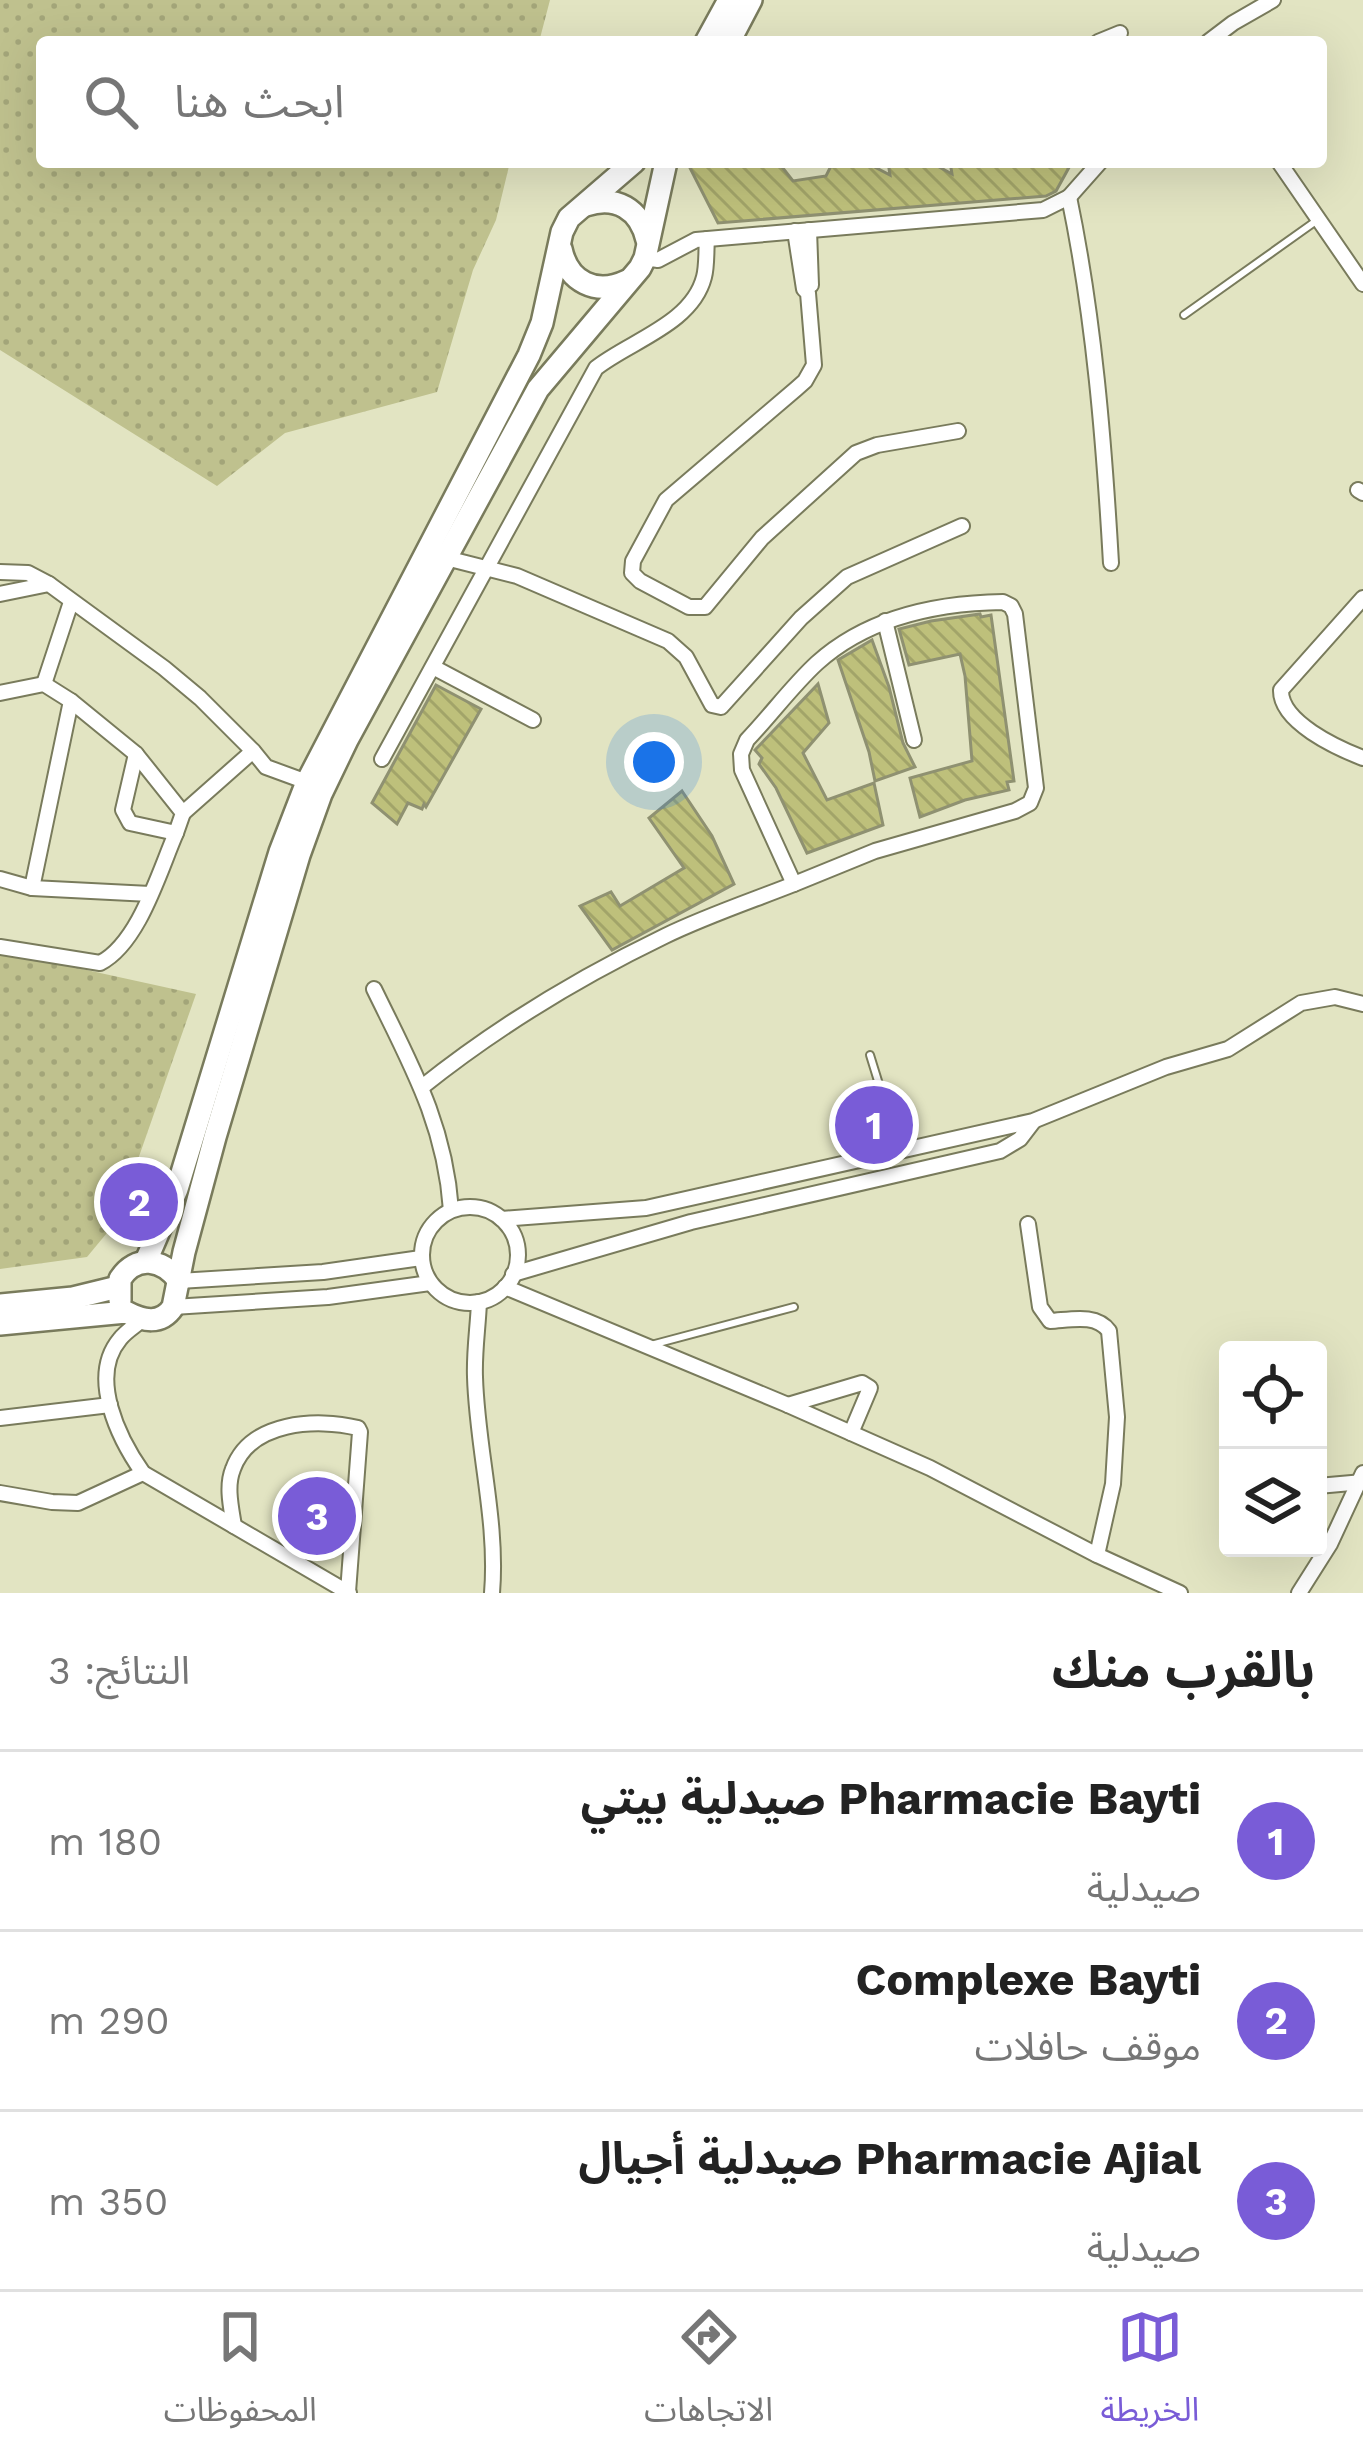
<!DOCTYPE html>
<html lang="ar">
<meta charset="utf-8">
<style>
body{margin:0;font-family:"Work Sans","Noto Sans Arabic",sans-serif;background:#f2f2f2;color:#222;direction:rtl}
.controls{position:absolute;right:36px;bottom:36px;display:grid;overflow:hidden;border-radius:12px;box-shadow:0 12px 48px #0002}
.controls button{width:108px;height:108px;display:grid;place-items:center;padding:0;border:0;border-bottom:3px solid #e0e0e0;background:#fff;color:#222;font:60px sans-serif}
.you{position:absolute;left:654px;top:762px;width:42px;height:42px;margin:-30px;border:9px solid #fff;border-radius:50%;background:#1a73e8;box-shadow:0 0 0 18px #1a73e833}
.badge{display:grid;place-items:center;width:78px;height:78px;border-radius:50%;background:#795cd7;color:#fff;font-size:39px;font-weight:700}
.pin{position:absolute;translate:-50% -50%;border:6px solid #fff;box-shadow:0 3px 12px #0006}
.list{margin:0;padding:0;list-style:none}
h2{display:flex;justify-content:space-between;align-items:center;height:156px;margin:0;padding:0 48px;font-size:51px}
h2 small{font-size:39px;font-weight:400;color:#767676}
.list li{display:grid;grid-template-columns:78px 1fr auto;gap:36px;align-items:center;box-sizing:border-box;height:180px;padding:0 48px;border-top:3px solid #e0e0e0}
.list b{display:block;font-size:45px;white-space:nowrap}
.list p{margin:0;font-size:39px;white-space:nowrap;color:#767676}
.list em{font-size:39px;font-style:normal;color:#767676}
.icon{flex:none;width:66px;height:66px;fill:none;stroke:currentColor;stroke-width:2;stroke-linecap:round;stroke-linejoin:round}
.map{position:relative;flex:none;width:1363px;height:1593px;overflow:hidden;direction:ltr}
.search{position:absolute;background:#fff;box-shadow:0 12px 48px #0002;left:36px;right:36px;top:36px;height:132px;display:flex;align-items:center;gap:30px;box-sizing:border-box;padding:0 42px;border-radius:12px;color:#767676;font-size:45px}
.sheet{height:696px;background:#fff}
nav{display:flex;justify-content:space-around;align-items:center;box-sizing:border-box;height:168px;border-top:3px solid #e0e0e0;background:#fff;font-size:33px;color:#767676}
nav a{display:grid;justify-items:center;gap:6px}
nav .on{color:#795cd7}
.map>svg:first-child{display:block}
.grass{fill:url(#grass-dots)}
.building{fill:url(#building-back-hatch);stroke:#8f9171;stroke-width:3}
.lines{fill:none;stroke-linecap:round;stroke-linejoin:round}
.lane-casing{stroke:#797b5c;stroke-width:10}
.street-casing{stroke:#797b5c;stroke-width:18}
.primary-casing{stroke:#797b5c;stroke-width:26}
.lane{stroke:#fff;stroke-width:6}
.street{stroke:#fff;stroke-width:14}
.primary{stroke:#fff;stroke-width:21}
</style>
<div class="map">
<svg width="1363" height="1593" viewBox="0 0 1363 1593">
<defs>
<pattern id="grass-dots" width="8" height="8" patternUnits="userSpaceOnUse" patternTransform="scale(3)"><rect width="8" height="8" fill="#bfc18e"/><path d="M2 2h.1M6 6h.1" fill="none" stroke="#a3a579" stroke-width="1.8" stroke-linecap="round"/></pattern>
<pattern id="building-back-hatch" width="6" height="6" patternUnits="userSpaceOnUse" patternTransform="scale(3)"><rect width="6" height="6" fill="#bec07b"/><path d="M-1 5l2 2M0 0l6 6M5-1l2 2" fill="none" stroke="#a2a469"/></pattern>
</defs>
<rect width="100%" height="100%" fill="#e2e4c2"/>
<g class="grass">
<polygon points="0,0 550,0 539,42 42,42 42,162 510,162 496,220 473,270 437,392 285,433 217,486 0,350"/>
<polygon points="0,951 196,994 116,1222 87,1257 0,1269"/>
</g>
<g class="building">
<polygon points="687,162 785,162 782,167 793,181 826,176 833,162 865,162 890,175 888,162 930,162 952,174 950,162 1072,162 1056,191 1046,196 718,223"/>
<polygon points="980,614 981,617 991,615 1014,781 1007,782 1009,790 965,800 920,817 910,778 972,761 965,676 960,654 909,665 899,629 931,621"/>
<polygon points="872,640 889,687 903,743 915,767 875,781 869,752 838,660"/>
<polygon points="818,684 829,723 803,753 827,800 874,783 883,825 807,853 776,788 759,764 762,758 755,750"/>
<polygon points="436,685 481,709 426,807 424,804 422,809 408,803 397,824 372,803"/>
<polygon points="682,791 712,836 734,884 612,950 580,906 611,892 620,906 684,868 649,818"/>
</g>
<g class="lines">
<defs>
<g id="lane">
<polyline points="1184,315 1316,221"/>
<polyline points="870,1055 899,1149"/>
<polyline points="651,1345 794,1307"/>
</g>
<g id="street">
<polyline points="1098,42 1120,33"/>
<polyline points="1208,42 1233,23 1273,0"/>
<polyline points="1279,162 1363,284"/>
<polyline points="1069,197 1100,162"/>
<polyline points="809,230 811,285"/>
<polyline points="795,231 804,289 808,293 814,365 805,381 796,389 666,500 633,561 632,573 640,581 689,607 705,607 762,538 856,453 877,445 958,431"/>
<path d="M 645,258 L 658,260 L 696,240 L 1043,210 L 1069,197 C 1094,317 1104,441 1111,563"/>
<polyline points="1358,490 1363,493"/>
<polyline points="446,558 517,576 668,641 686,657 712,705 721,707 801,618 847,577 962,526"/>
<polyline points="0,572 28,573 49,584"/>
<polyline points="0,594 49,584 164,668 200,698 253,751 183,813"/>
<path d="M 1363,598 L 1281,690 C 1280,722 1337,748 1363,758"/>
<path d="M 1003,602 L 1011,606 L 1015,614 L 1036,788 L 1030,803 L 1015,811 L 875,851 L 794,884 L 742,770 L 741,754 L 747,740 C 771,715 792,686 817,663 C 868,617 936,603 1003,602 Z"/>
<polyline points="885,621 914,740"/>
<polyline points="433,667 533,720"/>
<polyline points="44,684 71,602"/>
<polyline points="0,693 44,684 71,701 136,754 183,813 176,833"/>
<polyline points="253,751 266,767 307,782"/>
<path d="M 382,759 L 596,368 C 630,341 692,324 704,277 C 707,266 706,251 707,239"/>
<polyline points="0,879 32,888 150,894"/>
<polyline points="32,888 71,701"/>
<path d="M 0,947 L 100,963 C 139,943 159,872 176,833 L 130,823 L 123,810 L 136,754"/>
<path d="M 374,989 C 411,1065 445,1124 451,1210"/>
<path d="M 422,1087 C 497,1027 578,978 665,936 C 706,916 751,901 794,884"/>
<circle cx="470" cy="1255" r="48"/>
<polyline points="502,1219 646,1208 1033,1121 1166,1067 1228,1049 1301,1003 1335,997 1363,1004"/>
<path d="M 1028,1224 L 1040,1307 L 1050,1321 C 1070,1320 1096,1313 1109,1331 L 1117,1417 L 1113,1484 L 1097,1555"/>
<polyline points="513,1274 691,1222 1000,1151 1020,1139 1033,1122"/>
<polyline points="179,1281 323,1272 421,1258"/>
<polyline points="505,1287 788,1405 930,1468 1097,1555 1180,1593"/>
<path d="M 479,1302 C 478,1327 474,1352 475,1377 C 477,1449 498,1521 492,1593"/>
<polyline points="173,1307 328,1297 430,1283"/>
<path d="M 142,1320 C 135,1326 125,1332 120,1339 C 88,1377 119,1439 143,1473 L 349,1593"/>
<polyline points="788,1405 862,1383 870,1388 851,1433"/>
<polyline points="0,1418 110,1405"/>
<polyline points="1318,1486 1363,1482"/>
<polyline points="0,1493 52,1502 78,1503 143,1473"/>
<path d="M 234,1526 C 231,1507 226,1486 233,1469 C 250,1421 317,1418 358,1428 L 360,1432 L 348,1592"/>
<polyline points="1299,1593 1330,1544 1363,1473"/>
</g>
<g id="primary">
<polyline points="706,42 729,0"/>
<polyline points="729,42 751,0"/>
<path d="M 586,205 C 616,195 640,209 647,240"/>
<path d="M 561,249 C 568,282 596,296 627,281"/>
<polyline points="146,1261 177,1189 280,852 307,782 529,355 542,323 562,232 569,218 634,162"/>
<path d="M 120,1301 L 120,1279 C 136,1254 163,1259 179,1281"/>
<polyline points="0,1305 73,1298 118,1287"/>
<path d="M 0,1324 L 126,1312 C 143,1321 161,1325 173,1307 L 184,1252 L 215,1137 L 299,855 L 321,794 L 347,740 L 538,389 L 640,268 L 645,258 L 666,162"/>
</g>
</defs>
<use href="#lane" class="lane-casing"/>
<use href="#street" class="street-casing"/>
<use href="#primary" class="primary-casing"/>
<use href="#lane" class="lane"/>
<use href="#street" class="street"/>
<use href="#primary" class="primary"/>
</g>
</svg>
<div class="controls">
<button><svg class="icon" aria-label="locate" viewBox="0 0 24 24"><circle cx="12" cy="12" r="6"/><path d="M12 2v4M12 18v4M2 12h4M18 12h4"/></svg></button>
<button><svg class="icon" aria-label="layers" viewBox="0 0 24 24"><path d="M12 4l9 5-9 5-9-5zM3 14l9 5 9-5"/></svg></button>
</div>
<div class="you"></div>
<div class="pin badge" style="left:874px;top:1125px">1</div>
<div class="pin badge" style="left:139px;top:1202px">2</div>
<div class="pin badge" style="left:317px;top:1516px">3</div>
<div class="search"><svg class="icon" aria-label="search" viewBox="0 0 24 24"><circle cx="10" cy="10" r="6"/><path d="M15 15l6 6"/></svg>ابحث هنا</div>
</div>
<section class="sheet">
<h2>بالقرب منك<small>النتائج: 3</small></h2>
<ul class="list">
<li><span class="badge">1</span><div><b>Pharmacie Bayti صيدلية بيتي</b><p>صيدلية</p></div><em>180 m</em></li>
<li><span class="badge">2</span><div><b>Complexe Bayti</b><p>موقف حافلات</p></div><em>290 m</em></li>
<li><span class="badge">3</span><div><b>Pharmacie Ajial صيدلية أجيال</b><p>صيدلية</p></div><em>350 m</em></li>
</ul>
</section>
<nav>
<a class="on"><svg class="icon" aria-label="map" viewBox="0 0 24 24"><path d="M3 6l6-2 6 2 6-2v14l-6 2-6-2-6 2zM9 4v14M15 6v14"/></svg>الخريطة</a>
<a><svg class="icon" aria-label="directions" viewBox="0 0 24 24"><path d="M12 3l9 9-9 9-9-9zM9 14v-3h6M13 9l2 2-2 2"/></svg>الاتجاهات</a>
<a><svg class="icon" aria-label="saved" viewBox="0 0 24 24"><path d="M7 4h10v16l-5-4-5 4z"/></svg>المحفوظات</a>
</nav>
